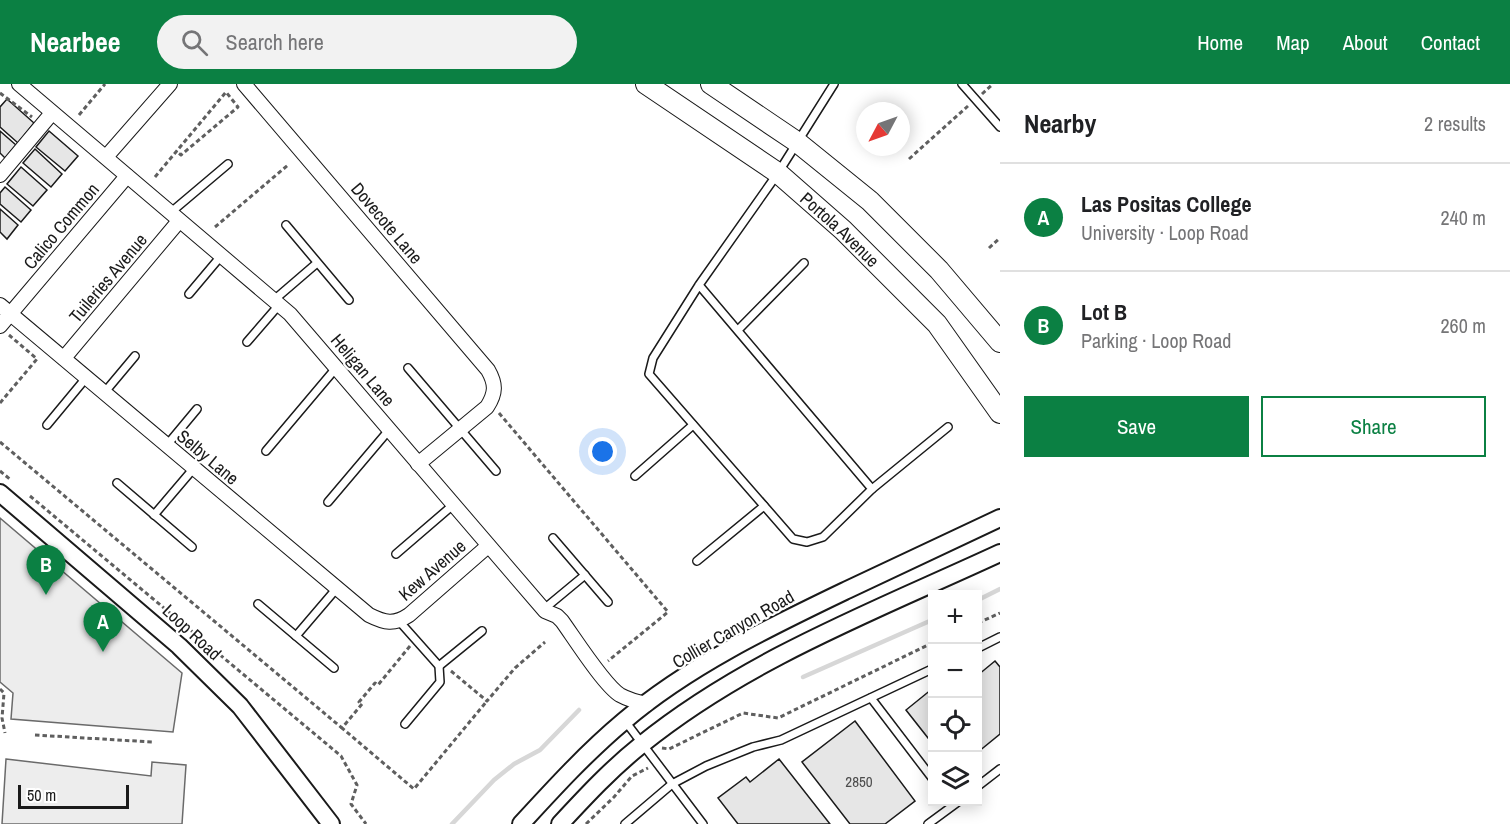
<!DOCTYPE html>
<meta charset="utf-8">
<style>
body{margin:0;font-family:"Archivo Narrow",sans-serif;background:#f2f2f2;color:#202124}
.controls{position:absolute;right:18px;bottom:18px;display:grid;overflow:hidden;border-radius:0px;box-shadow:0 3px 15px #0003}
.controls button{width:54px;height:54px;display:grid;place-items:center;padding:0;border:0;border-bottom:2px solid #e0e0e0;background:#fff;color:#202124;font:30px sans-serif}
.compass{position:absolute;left:856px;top:18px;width:54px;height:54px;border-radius:50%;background:#fff;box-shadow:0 3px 15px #0003;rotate:229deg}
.scale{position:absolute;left:18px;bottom:15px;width:111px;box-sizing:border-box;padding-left:6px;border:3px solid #1a1a1a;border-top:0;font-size:16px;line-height:21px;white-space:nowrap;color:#1a1a1a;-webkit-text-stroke:4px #fff;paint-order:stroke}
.you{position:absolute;left:603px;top:368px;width:21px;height:21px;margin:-15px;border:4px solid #fff;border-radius:50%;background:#1a73e8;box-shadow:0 0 0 9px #1a73e833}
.badge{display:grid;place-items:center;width:39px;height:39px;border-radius:50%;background:#0b8043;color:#fff;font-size:20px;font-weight:700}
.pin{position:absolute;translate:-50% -50px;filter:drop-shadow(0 2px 3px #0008)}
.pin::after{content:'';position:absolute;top:32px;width:21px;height:18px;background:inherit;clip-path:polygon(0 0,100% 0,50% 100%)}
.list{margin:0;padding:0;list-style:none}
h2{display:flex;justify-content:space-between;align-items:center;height:78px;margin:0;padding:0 24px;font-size:26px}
h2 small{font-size:20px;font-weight:400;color:#757577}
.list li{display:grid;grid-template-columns:39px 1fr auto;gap:18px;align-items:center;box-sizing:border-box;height:108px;padding:0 24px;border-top:2px solid #e0e0e0}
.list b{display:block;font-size:22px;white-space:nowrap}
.list p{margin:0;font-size:20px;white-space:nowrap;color:#757577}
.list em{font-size:20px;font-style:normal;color:#757577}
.actions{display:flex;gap:12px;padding:18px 24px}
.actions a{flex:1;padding:14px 0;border:2px solid #0b8043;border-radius:0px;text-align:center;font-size:21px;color:#0b8043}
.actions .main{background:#0b8043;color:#fff}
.icon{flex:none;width:33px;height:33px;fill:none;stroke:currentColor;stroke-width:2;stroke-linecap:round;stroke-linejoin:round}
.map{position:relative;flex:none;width:1000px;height:740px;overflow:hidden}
header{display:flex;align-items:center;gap:36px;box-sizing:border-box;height:84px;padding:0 30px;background:#0b8043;color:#fff}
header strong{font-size:28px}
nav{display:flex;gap:33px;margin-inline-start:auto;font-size:21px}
.search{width:420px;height:54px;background:#f2f2f2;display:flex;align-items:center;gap:15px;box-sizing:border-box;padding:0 21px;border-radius:33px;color:#757577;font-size:22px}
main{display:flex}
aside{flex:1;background:#fff}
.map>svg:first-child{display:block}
.built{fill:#ededed;stroke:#6a6a6a;stroke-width:1.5}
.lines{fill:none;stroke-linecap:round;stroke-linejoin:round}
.stream{stroke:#d7d7d7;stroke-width:4.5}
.building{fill:#e6e6e6;stroke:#1a1a1a;stroke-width:1.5}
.service-casing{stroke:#1a1a1a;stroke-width:10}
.minor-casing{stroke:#1a1a1a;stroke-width:16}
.tertiary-casing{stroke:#1a1a1a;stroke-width:20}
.secondary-casing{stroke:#1a1a1a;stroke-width:22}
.path{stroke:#5f5f5f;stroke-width:3;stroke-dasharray:4.5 3;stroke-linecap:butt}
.service{stroke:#fff;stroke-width:7}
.minor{stroke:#fff;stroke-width:14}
.tertiary{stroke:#fff;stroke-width:16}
.secondary{stroke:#fff;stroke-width:20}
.labels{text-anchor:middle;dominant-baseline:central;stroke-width:4.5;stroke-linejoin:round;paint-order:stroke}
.number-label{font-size:15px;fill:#4d4d4d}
.street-label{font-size:18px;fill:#1a1a1a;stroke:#fff}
</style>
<header>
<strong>Nearbee</strong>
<div class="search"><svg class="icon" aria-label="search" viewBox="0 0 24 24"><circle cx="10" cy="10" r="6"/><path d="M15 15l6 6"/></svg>Search here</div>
<nav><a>Home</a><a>Map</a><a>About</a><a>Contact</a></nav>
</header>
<main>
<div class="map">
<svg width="1000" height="740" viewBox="0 0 1000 740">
<rect width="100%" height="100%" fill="#fff"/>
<g class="built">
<polygon points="0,434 182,589 173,648 11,635 13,609 0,598"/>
<polygon points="6,675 151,692 152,678 186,681 182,740 2,740"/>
</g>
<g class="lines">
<g class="stream">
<polyline points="978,516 1000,505"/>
<polyline points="803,593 932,536"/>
<polyline points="452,740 494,696 514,680 540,666 579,626"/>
</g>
</g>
<g class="building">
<polygon points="7,15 34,39 18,59 0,43 0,23"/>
<polygon points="0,47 16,61 5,74 0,69"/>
<polygon points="49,47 78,72 65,87 36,63"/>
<polygon points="35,65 62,90 51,103 23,79"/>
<polygon points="21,83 47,106 33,122 7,100"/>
<polygon points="5,103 31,126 21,138 0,120 0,109"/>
<polygon points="0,125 18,141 7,155 0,148"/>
<polygon points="995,577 1000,583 1000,650 978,668 978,591"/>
<polygon points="932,605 932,659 906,626"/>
<polygon points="855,637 915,717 885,740 850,740 802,678"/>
<polygon points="779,675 830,740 738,740 718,714 746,693 750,698"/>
</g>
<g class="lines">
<defs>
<g id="service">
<polyline points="962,0 1000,43"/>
<polyline points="170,129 228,80"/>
<polyline points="286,141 349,216"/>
<polyline points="699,201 872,405 823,453 807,458 793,455 649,290 653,274 699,201 778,89 834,0"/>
<polyline points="189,210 221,172"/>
<polyline points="274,216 317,179"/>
<polyline points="738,246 804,179"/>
<polyline points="247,258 279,221"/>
<polyline points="408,284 496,387"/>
<polyline points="104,309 135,272"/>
<polyline points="47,341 86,294"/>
<polyline points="167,361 197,325"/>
<polyline points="266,367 336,284"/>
<polyline points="635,392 693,341"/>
<polyline points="117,399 192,463"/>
<polyline points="872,405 948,343"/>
<polyline points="328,418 389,346"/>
<polyline points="154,431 194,384"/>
<polyline points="553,454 608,518"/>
<polyline points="396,470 453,421"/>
<polyline points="697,477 764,422"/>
<polyline points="258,520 334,584"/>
<polyline points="544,525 585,491"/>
<polyline points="399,537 439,582 440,598 405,640"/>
<polyline points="296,552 337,504"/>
<polyline points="978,564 1000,553"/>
<polyline points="439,582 482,547"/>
<polyline points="871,614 932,694"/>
<polyline points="625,637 703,740"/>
<polyline points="978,702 1000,685"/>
<polyline points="625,740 672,700 706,682 753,663 781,656 932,585"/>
<polyline points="928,740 958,718"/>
</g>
<g id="minor">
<path d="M 19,0 L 290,230 L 545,527 L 557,532 L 562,537 C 575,555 604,601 620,611 C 629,616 637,618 647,620"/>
<path d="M 244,0 L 488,286 C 496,300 496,309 487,323 L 418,380"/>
<polyline points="106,73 170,0"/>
<polyline points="0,91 52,29"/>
<path d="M 0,221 L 369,531 C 385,539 394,541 409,531 L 488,462"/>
<polyline points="0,242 127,92"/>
<polyline points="64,274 179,137"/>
</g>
<g id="tertiary">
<polyline points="0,409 179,562 240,622 331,740"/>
<path d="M 521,740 C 554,704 587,668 624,637 C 688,582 772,542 847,506 C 898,482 949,458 1000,434"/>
<path d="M 560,740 C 586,712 611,685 641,661 C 747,575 877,526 1000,469"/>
</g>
<g id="secondary">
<path id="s1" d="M 646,0 L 778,89 L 843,146 L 937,240 L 1000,329"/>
<polyline points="711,0 797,58 870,117 939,186 1000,258"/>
</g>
</defs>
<use href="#service" class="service-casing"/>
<use href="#minor" class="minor-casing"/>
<use href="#tertiary" class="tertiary-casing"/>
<use href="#secondary" class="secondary-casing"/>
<g class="path">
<polyline points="0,9 32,33"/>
<polyline points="982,10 993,0"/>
<polyline points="79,31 105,0"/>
<polyline points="909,75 968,22"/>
<polyline points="155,93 226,8 238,23 181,71 176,67"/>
<polyline points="215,143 288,81"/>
<polyline points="989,164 1000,154"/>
<polyline points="0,319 37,275 9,251"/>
<polyline points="499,329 668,528 608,577"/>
<polyline points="0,358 342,644"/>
<polyline points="0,387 11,396"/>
<polyline points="30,412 341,672 357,701 351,720 366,740"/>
<polyline points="978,539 1000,529"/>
<polyline points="410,562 378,601 375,599 359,618 362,620 342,644 414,705 487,617"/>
<polyline points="451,587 487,617 515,584 545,558"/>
<polyline points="0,605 4,609 2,634 5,649"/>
<polyline points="35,651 152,658"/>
<polyline points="662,664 669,665 743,629 778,634 932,559"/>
<polyline points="586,740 614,713 632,692 648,684"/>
</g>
<use href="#service" class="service"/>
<use href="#minor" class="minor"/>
<use href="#tertiary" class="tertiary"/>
<use href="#secondary" class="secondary"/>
</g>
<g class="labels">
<g class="number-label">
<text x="859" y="697">2850</text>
</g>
<g class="street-label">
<text transform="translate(387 139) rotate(50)">Dovecote Lane</text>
<text transform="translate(61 142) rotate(-50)">Calico Common</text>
<text stroke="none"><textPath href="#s1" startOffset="243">Portola Avenue</textPath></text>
<text transform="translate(108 194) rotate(-50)">Tuileries Avenue</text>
<text transform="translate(363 286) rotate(50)">Heligan Lane</text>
<text transform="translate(208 373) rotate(40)">Selby Lane</text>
<text transform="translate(432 486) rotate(-41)">Kew Avenue</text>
<text transform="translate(733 545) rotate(-30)">Collier Canyon Road</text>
<text transform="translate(192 548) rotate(43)">Loop Road</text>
</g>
</g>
</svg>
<div class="controls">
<button>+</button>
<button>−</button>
<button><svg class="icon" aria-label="locate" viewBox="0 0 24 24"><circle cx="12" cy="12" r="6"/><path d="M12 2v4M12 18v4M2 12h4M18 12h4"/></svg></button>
<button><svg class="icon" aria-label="layers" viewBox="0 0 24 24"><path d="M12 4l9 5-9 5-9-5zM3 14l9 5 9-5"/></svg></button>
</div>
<svg class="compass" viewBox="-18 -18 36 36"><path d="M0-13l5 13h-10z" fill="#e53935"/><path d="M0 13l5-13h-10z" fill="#757577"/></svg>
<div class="scale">50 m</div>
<div class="you"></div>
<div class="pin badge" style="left:103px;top:568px">A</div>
<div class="pin badge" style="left:46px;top:511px">B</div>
</div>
<aside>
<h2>Nearby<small>2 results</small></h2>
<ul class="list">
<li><span class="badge">A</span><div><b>Las Positas College</b><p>University · Loop Road</p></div><em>240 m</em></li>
<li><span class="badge">B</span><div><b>Lot B</b><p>Parking · Loop Road</p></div><em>260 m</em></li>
</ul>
<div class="actions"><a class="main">Save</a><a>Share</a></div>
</aside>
</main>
